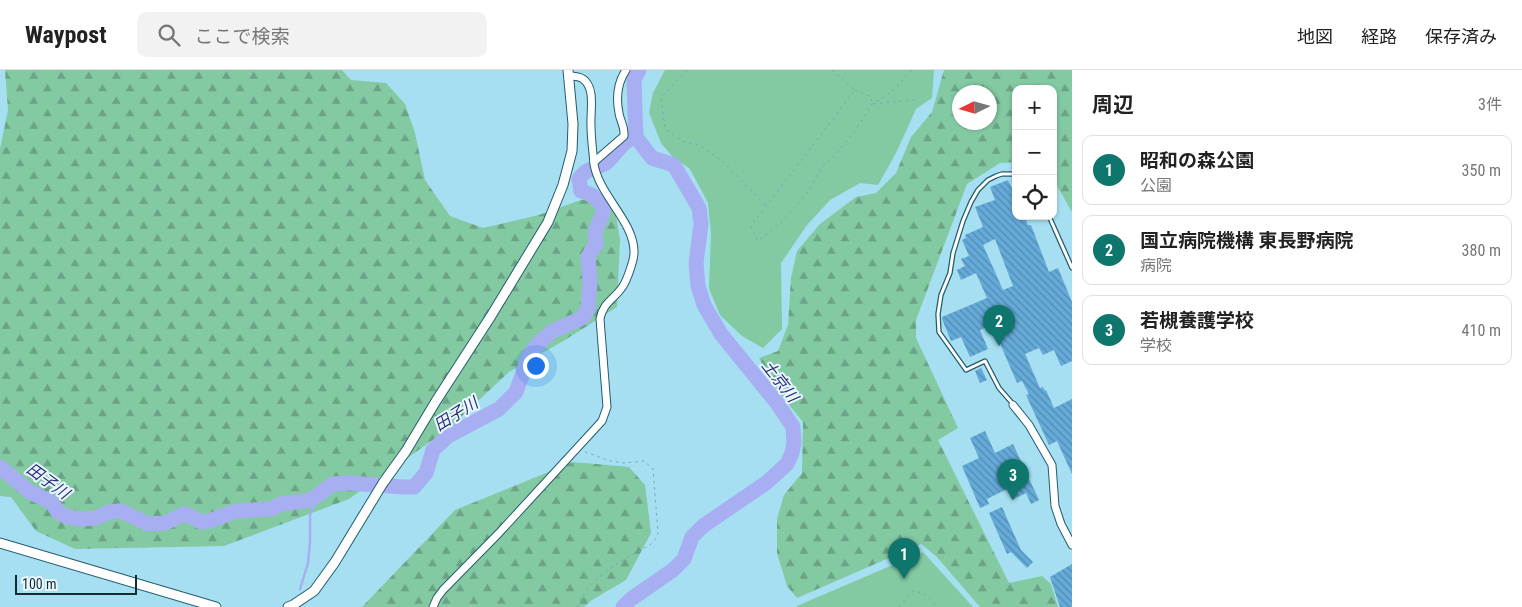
<!DOCTYPE html>
<html lang="ja">
<meta charset="utf-8">
<style>
body{margin:0;font-family:"Roboto Condensed","Noto Sans JP",sans-serif;background:#f2f2f2;color:#222}
.controls{position:absolute;right:15px;top:15px;display:grid;overflow:hidden;border-radius:10px;box-shadow:0 1px 4px #0004}
.controls button{width:45px;height:45px;display:grid;place-items:center;padding:0;border:0;border-bottom:1px solid #e0e0e0;background:#fff;color:#222;font:25px sans-serif}
.compass{position:absolute;left:952px;top:15px;width:45px;height:45px;border-radius:50%;background:#fff;box-shadow:0 1px 4px #0004;rotate:265deg}
.scale{position:absolute;left:15px;bottom:12px;width:122px;box-sizing:border-box;padding-left:5px;border:2px solid #132a31;border-top:0;font-size:14px;line-height:18px;white-space:nowrap;color:#132a31;-webkit-text-stroke:4px #e8f8fe;paint-order:stroke}
.you{position:absolute;left:535px;top:295px;width:18px;height:18px;margin:-12px;border:4px solid #fff;border-radius:50%;background:#1a73e8;box-shadow:0 0 0 8px #1a73e833}
.badge{display:grid;place-items:center;width:32px;height:32px;border-radius:50%;background:#0f766e;color:#fff;font-size:16px;font-weight:700}
.pin{position:absolute;translate:-50% -41px;filter:drop-shadow(0 1px 2px #0008)}
.pin::after{content:'';position:absolute;top:26px;width:18px;height:15px;background:inherit;clip-path:polygon(0 0,100% 0,50% 100%)}
.list{margin:0;padding:0;list-style:none}
h2{display:flex;justify-content:space-between;align-items:center;height:65px;margin:0;padding:0 20px;font-size:21px}
h2 small{font-size:16px;font-weight:400;color:#767676}
.list li{display:grid;grid-template-columns:32px 1fr auto;gap:15px;align-items:center;box-sizing:border-box;height:70px;margin:0 10px 10px;padding:0 10px;border:1px solid #e0e0e0;border-radius:10px}
.list b{display:block;font-size:19px;white-space:nowrap}
.list p{margin:0;font-size:16px;white-space:nowrap;color:#767676}
.list em{font-size:16px;font-style:normal;color:#767676}
.icon{flex:none;width:28px;height:28px;fill:none;stroke:currentColor;stroke-width:2;stroke-linecap:round;stroke-linejoin:round}
.map{position:relative;flex:none;width:1072px;height:537px;overflow:hidden}
header{display:flex;align-items:center;gap:30px;box-sizing:border-box;height:70px;padding:0 25px;background:#fff;border-bottom:1px solid #e0e0e0}
header strong{font-size:24px}
nav{display:flex;gap:28px;margin-inline-start:auto;font-size:18px}
.search{width:350px;height:45px;background:#f2f2f2;display:flex;align-items:center;gap:12px;box-sizing:border-box;padding:0 18px;border-radius:10px;color:#767676;font-size:19px}
main{display:flex}
aside{flex:1;background:#fff}
.map>svg:first-child{display:block}
.green{fill:#83c9a2}
.forest{fill:url(#forest-firs);fill-rule:evenodd}
.lines{fill:none;stroke-linecap:round;stroke-linejoin:round}
.stream{stroke:#a7aff2;stroke-width:2.5}
.river{stroke:#a7aff2;stroke-width:15}
.building{fill:url(#building-back-hatch);fill-rule:evenodd}
.lane-casing{stroke:#235c6c;stroke-width:5.5}
.street-casing{stroke:#235c6c;stroke-width:9}
.secondary-casing{stroke:#235c6c;stroke-width:11}
.path{stroke:#78a7b6;stroke-width:1;stroke-dasharray:2.5 4;stroke-linecap:butt}
.lane{stroke:#fff;stroke-width:3}
.street{stroke:#fff;stroke-width:7}
.secondary{stroke:#fff;stroke-width:9}
.labels{text-anchor:middle;dominant-baseline:central;stroke-width:4;stroke-linejoin:round;paint-order:stroke}
.water-label{font-size:16px;font-style:italic;fill:#2e2b78;stroke:#e8f8fe}
</style>
<header>
<strong>Waypost</strong>
<div class="search"><svg class="icon" aria-label="search" viewBox="0 0 24 24"><circle cx="10" cy="10" r="6"/><path d="M15 15l6 6"/></svg>ここで検索</div>
<nav><a>地図</a><a>経路</a><a>保存済み</a></nav>
</header>
<main>
<div class="map">
<svg width="1072" height="537" viewBox="0 0 1072 537">
<defs>
<pattern id="forest-firs" width="22" height="20" patternUnits="userSpaceOnUse" patternTransform="scale(1.25)"><rect width="22" height="20" fill="#83c9a2"/><path d="M5 1l3.5 6h-7zM16 11l3.5 6h-7z" fill="#6aa385"/></pattern>
<pattern id="building-back-hatch" width="6" height="6" patternUnits="userSpaceOnUse" patternTransform="scale(1.25)"><rect width="6" height="6" fill="#65aad8"/><path d="M-1 5l2 2M0 0l6 6M5-1l2 2" fill="none" stroke="#528bb0"/></pattern>
</defs>
<rect width="100%" height="100%" fill="#a5dff1"/>
<g class="green">
<polygon points="665,0 934,0 932,28 916,39 896,83 878,115 860,113 830,130 807,155 781,193 782,259 763,278 742,266 720,245 709,219 711,164 708,133 690,99 672,86 661,73 649,43 653,23"/>
<polygon points="923,482 973,537 797,537 797,536"/>
</g>
<g class="forest">
<polygon points="5,0 342,0 351,10 386,13 405,34 415,63 425,110 450,146 483,158 539,145 581,130 613,127 620,170 617,237 565,270 509,302 447,360 349,429 224,476 75,479 36,461 11,427 0,426 0,79 8,40"/>
<path d="M 944,0 L 1072,0 L 1072,142 L 1053,109 L 1053,19 L 1016,19 L 1016,92 L 1000,93 L 967,114 L 916,250 L 916,268 L 958,358 L 938,370 L 1009,513 L 1042,506 L 1051,514 L 1058,537 L 980,537 L 936,486 L 921,474 L 797,528 L 787,516 L 777,483 L 777,449 L 784,425 L 802,403 L 803,352 L 777,320 L 759,288 L 778,281 L 788,255 L 791,208 L 797,181 L 820,154 L 856,127 L 876,123 L 896,103 L 911,67 L 932,42 ZM 989,22 L 989,52 L 959,52 L 959,22 Z"/>
<polygon points="573,392 629,397 645,415 651,463 626,510 592,530 584,537 362,537 455,440"/>
</g>
<g class="lines">
<polyline class="stream" points="300,519 308,493 310,472 310,445 314,436 315,428"/>
<g class="river">
<polyline points="636,67 634,10 639,0"/>
<path d="M 0,397 L 30,422 L 51,432 L 59,443 L 68,447 L 81,449 L 96,448 L 109,442 L 121,441 L 148,454 L 165,453 L 184,444 L 188,445 L 201,452 L 209,451 L 236,441 L 271,439 L 281,434 L 311,430 L 333,414 L 349,413 L 404,417 L 414,417 L 426,403 L 433,380 L 448,366 L 499,339 L 516,322 L 529,286 L 537,275 L 551,262 L 582,248 L 588,239 L 590,211 L 588,187 L 596,174 L 595,162 L 603,143 L 603,136 L 592,125 L 581,121 L 579,109 C 588,96 595,100 606,93 C 617,84 622,70 636,67"/>
<polyline points="623,537 631,529 673,500 684,489 692,467 703,456 766,413 787,394 792,383 794,373 793,357 777,333 721,264 704,235 698,216 696,193 701,154 699,138 674,95 652,88 636,67"/>
</g>
</g>
<g class="building">
<path d="M 1008,110 L 1016,127 L 1016,146 L 1024,146 L 1028,155 L 1031,155 L 1049,202 L 1058,198 L 1072,232 L 1072,291 L 1061,296 L 1054,280 L 1043,285 L 1039,278 L 1025,284 L 1040,318 L 1043,317 L 1045,321 L 1046,320 L 1054,338 L 1072,329 L 1072,404 L 1057,371 L 1049,375 L 1026,325 L 1029,324 L 1022,311 L 1017,313 L 992,255 L 980,260 L 988,279 L 970,287 L 961,267 L 951,271 L 942,249 L 942,247 L 987,228 L 976,203 L 961,210 L 957,200 L 965,196 L 961,189 L 969,186 L 962,170 L 966,168 L 965,165 L 983,157 L 975,137 L 995,130 L 990,117 ZM 995,169 L 1013,216 L 1003,220 L 983,175 Z"/>
<polygon points="981,298 987,310 980,313 975,301"/>
<polygon points="985,361 995,383 1013,374 1039,430 1031,434 1026,423 1012,430 1007,419 987,429 989,434 980,438 962,396 979,388 970,368"/>
<polygon points="1002,437 1021,480 1033,492 1027,498 1011,482 1007,484 989,443"/>
<polygon points="1072,494 1072,537 1060,537 1050,507"/>
</g>
<g class="lines">
<defs>
<g id="lane">
<polyline points="1049,146 1072,198"/>
<polyline points="1013,334 999,318 985,291 966,300 939,262 938,244 941,225 950,203 953,183 963,151 971,132 978,120 988,110 996,106 1002,104 1016,104"/>
</g>
<g id="street">
<path d="M 594,92 L 624,66 C 625,56 620,51 619,43 C 616,28 618,12 626,0"/>
<polyline points="1013,335 1029,355 1052,395 1055,436 1061,454 1072,475"/>
<path d="M 433,537 L 437,528 L 443,520 L 499,463 L 602,351 L 607,337 L 600,249 C 603,232 615,229 623,216 C 627,210 634,190 634,183 C 635,152 599,126 594,94 C 593,82 591,68 591,56 C 590,42 596,18 583,9 C 579,6 572,6 568,6"/>
</g>
<g id="secondary">
<polyline points="0,473 216,537"/>
<polyline points="288,537 293,535 314,521 335,492 383,413 406,381 436,331 491,246 548,152 563,115 572,81 573,54 568,0"/>
</g>
</defs>
<use href="#lane" class="lane-casing"/>
<use href="#street" class="street-casing"/>
<use href="#secondary" class="secondary-casing"/>
<g class="path">
<polyline points="687,0 661,28 665,59 684,72 699,75 721,90 757,126 766,136"/>
<polyline points="832,0 855,20 751,156 758,171 783,151 808,122 821,98 834,86 853,64 872,34 892,22 912,0"/>
<polyline points="855,20 871,27 872,34 915,30"/>
<path d="M 577,537 C 590,506 622,490 650,475 L 655,470 L 658,463 L 653,399 L 644,391 L 624,393 L 610,391 L 583,381"/>
<path d="M 899,537 L 913,521 C 924,522 930,528 937,537"/>
</g>
<use href="#lane" class="lane"/>
<use href="#street" class="street"/>
<use href="#secondary" class="secondary"/>
</g>
<g class="labels">
<g class="water-label">
<text transform="translate(780 311) rotate(52)">土京川</text>
<text transform="translate(456 344) rotate(-32)">田子川</text>
<text transform="translate(48 411) rotate(36)">田子川</text>
</g>
</g>
</svg>
<div class="controls">
<button>+</button>
<button>−</button>
<button><svg class="icon" aria-label="locate" viewBox="0 0 24 24"><circle cx="12" cy="12" r="6"/><path d="M12 2v4M12 18v4M2 12h4M18 12h4"/></svg></button>
</div>
<svg class="compass" viewBox="-18 -18 36 36"><path d="M0-13l5 13h-10z" fill="#e53935"/><path d="M0 13l5-13h-10z" fill="#767676"/></svg>
<div class="scale">100 m</div>
<div class="you"></div>
<div class="pin badge" style="left:904px;top:509px">1</div>
<div class="pin badge" style="left:999px;top:276px">2</div>
<div class="pin badge" style="left:1013px;top:430px">3</div>
</div>
<aside>
<h2>周辺<small>3件</small></h2>
<ul class="list">
<li><span class="badge">1</span><div><b>昭和の森公園</b><p>公園</p></div><em>350 m</em></li>
<li><span class="badge">2</span><div><b>国立病院機構 東長野病院</b><p>病院</p></div><em>380 m</em></li>
<li><span class="badge">3</span><div><b>若槻養護学校</b><p>学校</p></div><em>410 m</em></li>
</ul>
</aside>
</main>
